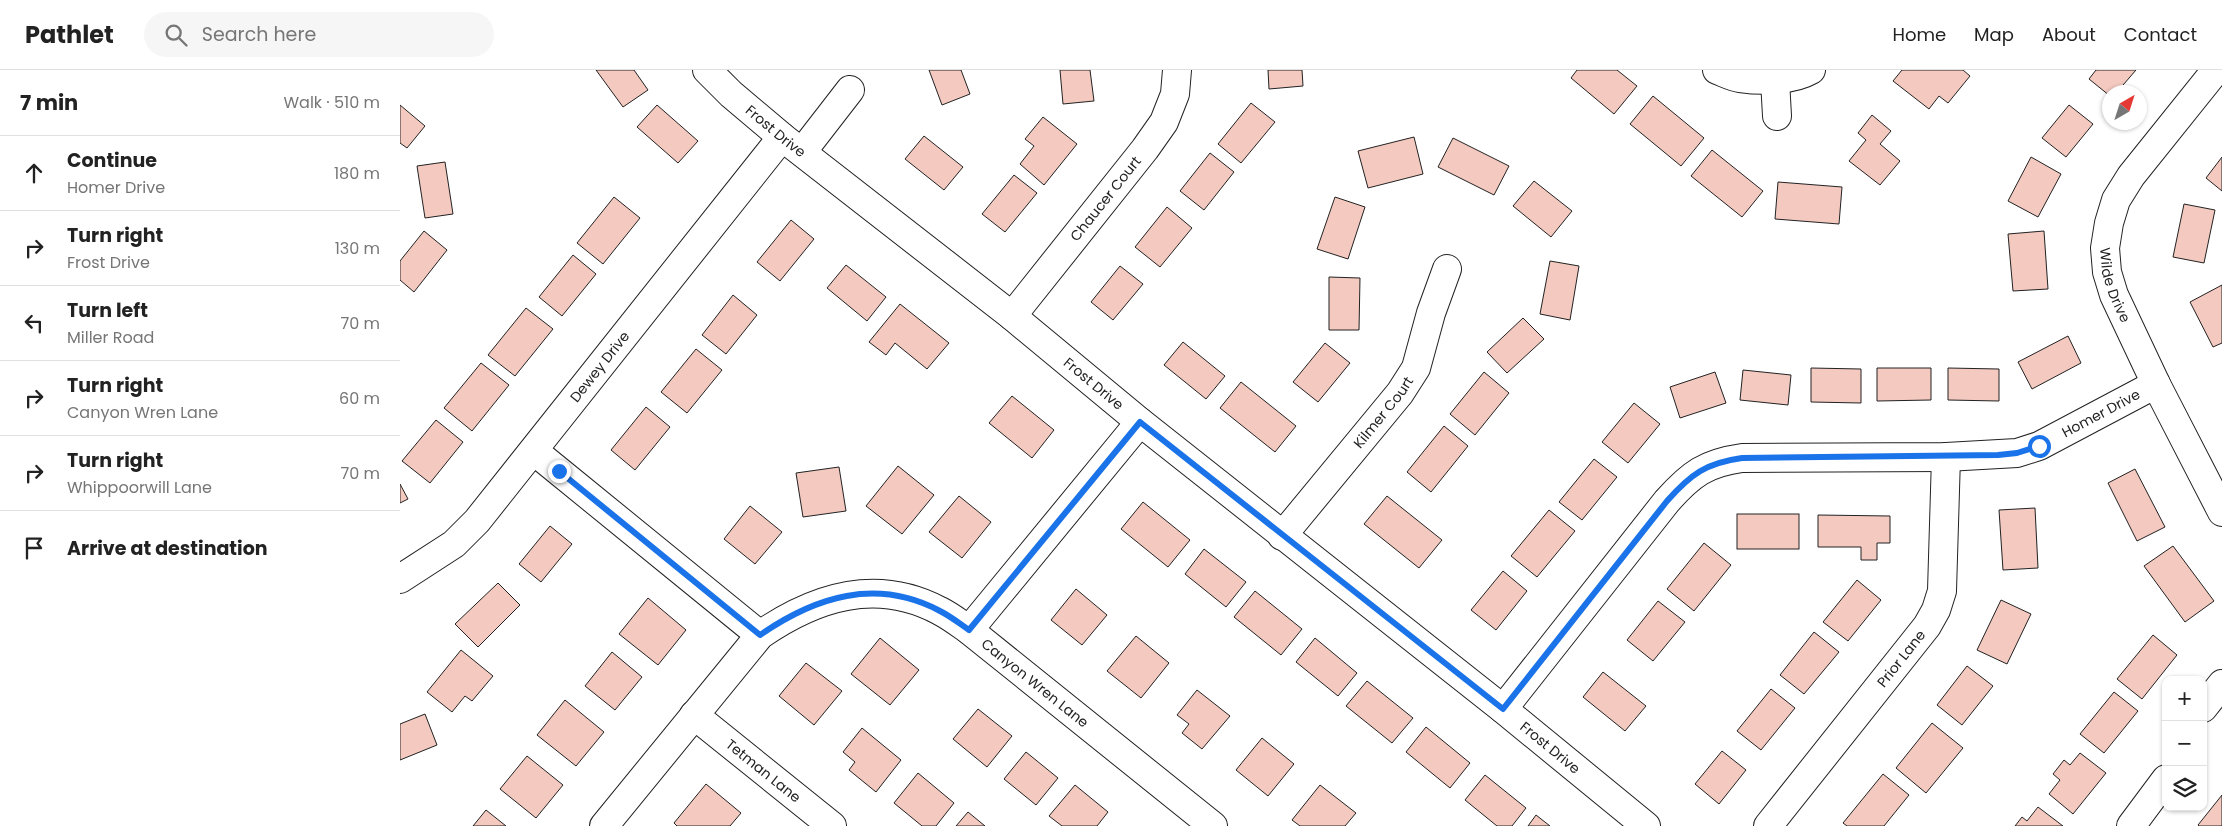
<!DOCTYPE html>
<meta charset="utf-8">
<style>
body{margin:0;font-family:Poppins,sans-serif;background:#f6f6f6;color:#222}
.controls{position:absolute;right:15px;bottom:15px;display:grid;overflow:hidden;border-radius:10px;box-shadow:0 1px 4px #0004}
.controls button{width:45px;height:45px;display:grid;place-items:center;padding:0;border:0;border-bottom:1px solid #e0e0e0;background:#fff;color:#222;font:25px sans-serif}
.compass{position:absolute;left:1702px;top:15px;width:45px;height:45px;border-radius:50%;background:#fff;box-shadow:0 1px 4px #0004;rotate:39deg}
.stop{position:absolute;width:15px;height:15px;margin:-11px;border:4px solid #1a73e8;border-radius:50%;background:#fff}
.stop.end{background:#1a73e8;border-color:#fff;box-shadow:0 1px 5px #0008}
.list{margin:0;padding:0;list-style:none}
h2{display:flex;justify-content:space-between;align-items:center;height:65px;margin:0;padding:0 20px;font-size:21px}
h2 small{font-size:16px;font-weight:400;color:#767676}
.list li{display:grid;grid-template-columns:32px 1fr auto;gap:15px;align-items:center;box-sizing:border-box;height:75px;padding:0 20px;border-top:1px solid #e0e0e0}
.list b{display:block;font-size:19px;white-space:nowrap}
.list p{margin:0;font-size:16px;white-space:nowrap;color:#767676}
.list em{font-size:16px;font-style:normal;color:#767676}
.icon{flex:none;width:28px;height:28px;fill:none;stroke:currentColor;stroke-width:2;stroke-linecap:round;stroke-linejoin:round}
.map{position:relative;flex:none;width:1822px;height:756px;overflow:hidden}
header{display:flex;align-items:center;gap:30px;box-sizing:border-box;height:70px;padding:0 25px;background:#fff;border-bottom:1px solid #e0e0e0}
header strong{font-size:24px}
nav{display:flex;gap:28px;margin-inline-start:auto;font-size:18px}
.search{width:350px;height:45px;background:#f6f6f6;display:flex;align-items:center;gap:12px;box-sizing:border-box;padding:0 18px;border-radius:28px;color:#767676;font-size:19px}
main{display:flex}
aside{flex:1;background:#fff}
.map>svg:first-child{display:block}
.building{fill:#f3c9c0;stroke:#222}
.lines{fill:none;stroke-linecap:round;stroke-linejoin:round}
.minor-casing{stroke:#222;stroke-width:30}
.minor{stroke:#fff;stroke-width:28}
.route{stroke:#1a73e8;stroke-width:6}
.labels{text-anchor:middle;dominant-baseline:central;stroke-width:4;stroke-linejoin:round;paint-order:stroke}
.street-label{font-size:14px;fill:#222;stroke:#fff}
</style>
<header>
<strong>Pathlet</strong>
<div class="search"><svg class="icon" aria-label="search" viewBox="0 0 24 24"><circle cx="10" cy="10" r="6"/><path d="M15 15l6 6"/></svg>Search here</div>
<nav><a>Home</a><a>Map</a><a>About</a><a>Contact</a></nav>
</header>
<main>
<aside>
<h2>7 min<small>Walk · 510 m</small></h2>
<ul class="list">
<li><svg class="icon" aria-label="ahead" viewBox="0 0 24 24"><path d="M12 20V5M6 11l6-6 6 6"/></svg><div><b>Continue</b><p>Homer Drive</p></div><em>180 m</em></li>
<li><svg class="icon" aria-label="right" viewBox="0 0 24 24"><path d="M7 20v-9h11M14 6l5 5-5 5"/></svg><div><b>Turn right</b><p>Frost Drive</p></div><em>130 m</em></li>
<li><svg class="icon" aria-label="left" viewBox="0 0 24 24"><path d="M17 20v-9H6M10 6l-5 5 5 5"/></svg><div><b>Turn left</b><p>Miller Road</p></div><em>70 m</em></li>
<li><svg class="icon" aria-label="right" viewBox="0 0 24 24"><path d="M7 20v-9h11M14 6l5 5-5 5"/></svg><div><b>Turn right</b><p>Canyon Wren Lane</p></div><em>60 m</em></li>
<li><svg class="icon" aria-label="right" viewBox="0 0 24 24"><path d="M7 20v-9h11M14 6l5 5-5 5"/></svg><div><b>Turn right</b><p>Whippoorwill Lane</p></div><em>70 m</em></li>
<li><svg class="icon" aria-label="arrive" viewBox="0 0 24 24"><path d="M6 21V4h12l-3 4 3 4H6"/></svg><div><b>Arrive at destination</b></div></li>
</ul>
</aside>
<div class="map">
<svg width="1822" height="756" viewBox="0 0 1822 756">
<rect width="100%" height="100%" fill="#fff"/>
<g class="building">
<polygon points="196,0 234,0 248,20 223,37"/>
<polygon points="529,0 561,0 570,24 542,35"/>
<polygon points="660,0 690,0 694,31 663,34"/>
<polygon points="868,0 902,0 903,16 869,19"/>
<polygon points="1177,0 1217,0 1237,16 1214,44 1171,8"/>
<polygon points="1502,0 1563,0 1570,6 1548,33 1539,26 1529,39 1493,11"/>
<polygon points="1696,0 1736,0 1717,22 1710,22 1710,26 1689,9"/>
<polygon points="1253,26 1304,68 1281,96 1230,54"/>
<polygon points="851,33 875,52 841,93 818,74"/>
<polygon points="0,35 25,56 7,78 0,73"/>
<polygon points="257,35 298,71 278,93 237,57"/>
<polygon points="1669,35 1693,54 1666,87 1642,68"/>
<polygon points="1472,45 1491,61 1480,74 1500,91 1480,115 1449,91 1466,70 1458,63"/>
<polygon points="643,47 677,74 644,115 620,94 634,76 625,69"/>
<polygon points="524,66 563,97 544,120 505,89"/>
<polygon points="1014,67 1023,104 968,118 958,81"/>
<polygon points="1053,68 1109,96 1094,125 1038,97"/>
<polygon points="1312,80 1363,121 1342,147 1291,106"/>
<polygon points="810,83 834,102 804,140 780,121"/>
<polygon points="1631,87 1661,104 1638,147 1608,131"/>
<polygon points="1822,87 1822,121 1806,108"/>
<polygon points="45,92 53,144 25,148 17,96"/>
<polygon points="614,105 637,123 605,162 582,144"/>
<polygon points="1134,111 1172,141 1151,167 1113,136"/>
<polygon points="1378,112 1442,117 1439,154 1375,149"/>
<polygon points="214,127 240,148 203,194 177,173"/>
<polygon points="935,127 965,137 948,189 917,179"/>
<polygon points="1784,134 1815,140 1804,193 1773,187"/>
<polygon points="767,137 792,158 760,197 735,177"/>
<polygon points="391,150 414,169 380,211 357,192"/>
<polygon points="24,161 47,180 14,222 0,210 0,191"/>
<polygon points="1644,161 1648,219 1613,221 1608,164"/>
<polygon points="173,185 196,204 162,246 139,227"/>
<polygon points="1150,191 1179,196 1170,250 1140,244"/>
<polygon points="446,195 486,227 467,251 427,218"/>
<polygon points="720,196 743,214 713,250 691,232"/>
<polygon points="929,207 960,208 959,260 929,260"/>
<polygon points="1822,215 1822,273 1813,277 1790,232"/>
<polygon points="333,225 357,245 326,284 302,265"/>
<polygon points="500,234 549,273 527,299 495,273 486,285 469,272"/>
<polygon points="126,238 153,259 115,306 88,285"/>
<polygon points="1123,248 1144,269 1107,303 1087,282"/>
<polygon points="1668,266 1681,293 1632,319 1618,292"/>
<polygon points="783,272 825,306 806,329 764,295"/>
<polygon points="925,273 950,293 918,332 893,312"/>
<polygon points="296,279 322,300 287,343 261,322"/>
<polygon points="81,293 109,315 72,361 44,338"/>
<polygon points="1411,298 1461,299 1461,333 1411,332"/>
<polygon points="1477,298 1531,298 1531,330 1477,331"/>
<polygon points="1548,298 1599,299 1599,331 1548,330"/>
<polygon points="1343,300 1391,305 1388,335 1340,330"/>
<polygon points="1084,302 1109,323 1075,365 1050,344"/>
<polygon points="1315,302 1326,333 1280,348 1270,317"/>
<polygon points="841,312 896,356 875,382 820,338"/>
<polygon points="612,326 654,360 632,388 589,353"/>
<polygon points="1234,333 1260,354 1228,393 1202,372"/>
<polygon points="246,337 270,357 235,400 211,380"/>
<polygon points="36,350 63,372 30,413 2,391"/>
<polygon points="1044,356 1068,376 1031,422 1007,402"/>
<polygon points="1194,389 1217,407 1182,450 1159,432"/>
<polygon points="498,396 534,425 502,464 466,436"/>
<polygon points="439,397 446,441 403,447 396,403"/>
<polygon points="1735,399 1765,457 1737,471 1708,413"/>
<polygon points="0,414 8,429 0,433"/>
<polygon points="559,426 591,452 562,488 529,462"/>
<polygon points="987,426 1042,470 1019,498 964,454"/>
<polygon points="743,432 790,470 768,497 721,459"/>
<polygon points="350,436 382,462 355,494 324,469"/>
<polygon points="1635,438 1638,498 1603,500 1599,440"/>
<polygon points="1149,440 1175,461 1137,507 1111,486"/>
<rect x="1337" y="444" width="62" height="35"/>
<polygon points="1418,445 1490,446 1490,473 1477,473 1477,490 1461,490 1461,477 1418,477"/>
<polygon points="150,456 172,474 141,512 119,494"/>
<polygon points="1304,473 1331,495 1294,541 1267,519"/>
<polygon points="1773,476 1814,531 1785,552 1744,496"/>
<polygon points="804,479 846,512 826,537 785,504"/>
<polygon points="1103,501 1127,521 1096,560 1071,540"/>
<polygon points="1457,510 1481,530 1448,571 1423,552"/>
<polygon points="98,513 120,535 78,577 55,554"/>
<polygon points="676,519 707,545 682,575 651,550"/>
<polygon points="855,521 902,559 881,585 834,547"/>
<polygon points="248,528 286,560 258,595 219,564"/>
<polygon points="1601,530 1631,544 1607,594 1577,580"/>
<polygon points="1258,531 1285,552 1253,591 1227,570"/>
<polygon points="1414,562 1439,582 1404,624 1380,605"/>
<polygon points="1753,565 1777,585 1742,629 1717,609"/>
<polygon points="736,566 769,593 741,628 707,601"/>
<polygon points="480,568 519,600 490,635 451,604"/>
<polygon points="915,568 957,603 938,626 896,592"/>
<polygon points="61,580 93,606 72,631 65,626 52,642 27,622"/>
<polygon points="212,582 242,607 215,640 185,616"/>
<polygon points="406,593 442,621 414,655 379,626"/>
<polygon points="1567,596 1593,616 1562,655 1537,635"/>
<polygon points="1203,602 1246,636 1225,661 1183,627"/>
<polygon points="967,611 1013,648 992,673 946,636"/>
<polygon points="1371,619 1395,638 1361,680 1337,661"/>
<polygon points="797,620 830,646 802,679 782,663 789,654 777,645"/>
<polygon points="1714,622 1738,641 1704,683 1680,664"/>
<polygon points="165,630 204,662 176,696 137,665"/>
<polygon points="578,639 612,666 587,697 553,669"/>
<polygon points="25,644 37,675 0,690 0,654"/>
<polygon points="1532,653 1563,678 1526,723 1496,698"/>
<polygon points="1026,657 1070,693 1050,718 1006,682"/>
<polygon points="462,658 501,690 476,722 449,700 455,692 443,682"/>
<polygon points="862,668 894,694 868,726 836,700"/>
<polygon points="1322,681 1346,700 1319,734 1295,714"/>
<polygon points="626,682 658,708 636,735 604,709"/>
<polygon points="1680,683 1706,703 1673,744 1649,724 1660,710 1653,704 1664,690 1670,695"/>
<polygon points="127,686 163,715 136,748 100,719"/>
<polygon points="518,703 554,733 536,756 522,756 494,733"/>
<polygon points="1483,704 1509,725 1484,756 1447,756 1443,753"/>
<polygon points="1085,705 1126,738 1112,756 1097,756 1065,730"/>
<polygon points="306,714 341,743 330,756 277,756 274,753"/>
<polygon points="675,715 708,742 697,756 662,756 649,746"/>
<polygon points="920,715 956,743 945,756 900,756 892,750"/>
<polygon points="1822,725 1822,756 1799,756 1798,755"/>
<polygon points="1638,737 1663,756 1615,756 1622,747 1627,751"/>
<polygon points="86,740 106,756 73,756"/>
<polygon points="568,742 585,756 556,756"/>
<polygon points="1136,745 1150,756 1128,756"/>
</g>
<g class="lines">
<defs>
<g id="minor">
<path id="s1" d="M 307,0 L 331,24 L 382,67 L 612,246 L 740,352 L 1103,639 L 1246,756"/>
<path d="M 1317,0 C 1325,3 1332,7 1340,8 C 1361,11 1392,11 1411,0"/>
<path id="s2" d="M 1816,0 L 1731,106 L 1716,130 L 1709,153 L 1705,178 L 1707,202 L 1714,225 L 1756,314 L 1822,442"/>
<polyline points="1375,10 1377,46"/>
<polyline points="402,82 450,20"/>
<path id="s3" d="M 612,246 L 745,79 L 764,52 L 775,24 L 777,0"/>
<polyline points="134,381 360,565"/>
<path id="s4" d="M 882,466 L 1000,323 L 1016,298 L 1031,243 L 1047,199"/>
<path id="s5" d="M 0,509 L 54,474 L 77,451 L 382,67"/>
<polyline points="569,560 740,352"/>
<polyline points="1803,638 1822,614"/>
<path id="s6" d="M 1103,639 L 1267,431 C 1291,404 1306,393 1342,388 L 1546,387 L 1617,383 L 1639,376 L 1756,314"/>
<path id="s7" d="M 294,645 L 432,756"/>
<path id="s8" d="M 204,756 L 360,565 C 415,527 476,507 540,541 C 550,546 559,553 569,560 L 813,756"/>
<path id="s9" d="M 1368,756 L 1527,556 L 1536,540 L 1542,521 L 1546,387"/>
<polyline points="1731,756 1766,709"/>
</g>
</defs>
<use href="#minor" class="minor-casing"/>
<use href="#minor" class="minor"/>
</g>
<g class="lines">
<path class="route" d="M 159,401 L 360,565 C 415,527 476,507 540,541 C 550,546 559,553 569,560 L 740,352 L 1103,639 L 1267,431 C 1291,404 1306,393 1342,388 L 1598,385 L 1617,383 L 1639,376"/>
</g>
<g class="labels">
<g class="street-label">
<text stroke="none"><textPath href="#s1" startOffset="92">Frost Drive</textPath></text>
<text stroke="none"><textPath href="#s3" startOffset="150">Chaucer Court</textPath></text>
<text stroke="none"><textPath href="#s2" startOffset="252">Wilde Drive</textPath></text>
<text stroke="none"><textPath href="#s5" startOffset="294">Dewey Drive</textPath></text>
<text stroke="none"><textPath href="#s1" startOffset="498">Frost Drive</textPath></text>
<text stroke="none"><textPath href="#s4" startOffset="160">Kilmer Court</textPath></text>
<text stroke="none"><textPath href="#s6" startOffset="722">Homer Drive</textPath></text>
<text stroke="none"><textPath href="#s9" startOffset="214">Prior Lane</textPath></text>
<text stroke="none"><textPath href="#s8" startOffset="558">Canyon Wren Lane</textPath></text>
<text stroke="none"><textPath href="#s1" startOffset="1082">Frost Drive</textPath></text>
<text stroke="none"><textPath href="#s7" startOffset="89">Tetman Lane</textPath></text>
</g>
</g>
</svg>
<div class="controls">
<button>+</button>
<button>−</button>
<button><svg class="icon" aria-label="layers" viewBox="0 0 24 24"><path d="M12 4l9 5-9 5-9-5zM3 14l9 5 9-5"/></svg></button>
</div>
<svg class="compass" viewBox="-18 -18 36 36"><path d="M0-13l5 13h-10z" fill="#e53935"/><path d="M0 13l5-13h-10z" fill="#767676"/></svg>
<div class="stop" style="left:1639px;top:376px"></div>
<div class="stop end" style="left:159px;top:401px"></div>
</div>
</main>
